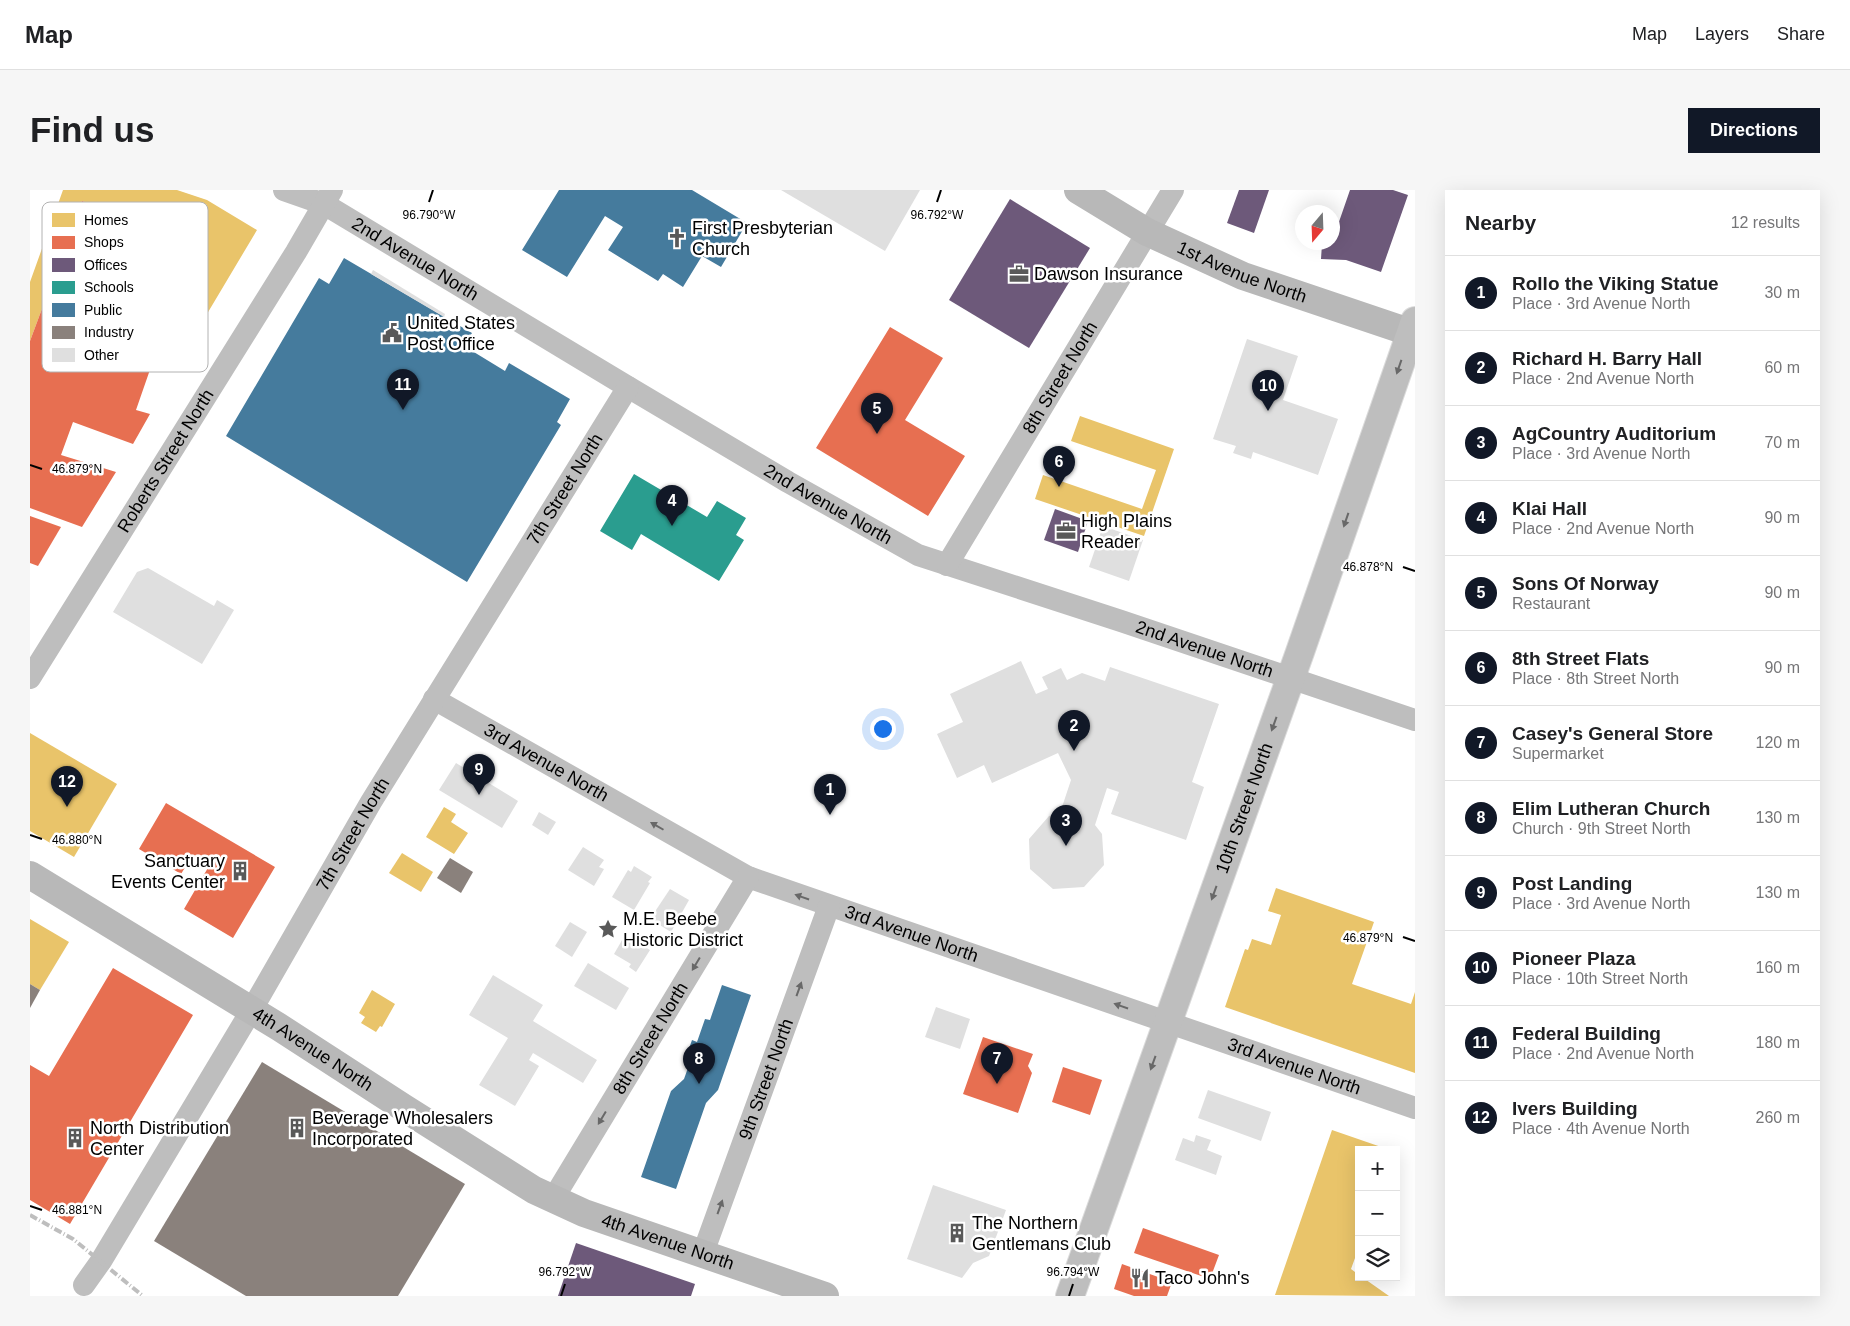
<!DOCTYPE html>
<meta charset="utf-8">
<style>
body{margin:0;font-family:Helvetica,sans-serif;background:#f6f6f6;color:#202124}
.controls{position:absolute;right:15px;bottom:15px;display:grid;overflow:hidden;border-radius:0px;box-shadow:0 5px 20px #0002}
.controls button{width:45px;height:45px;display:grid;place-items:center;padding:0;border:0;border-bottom:1px solid #e0e0e0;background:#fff;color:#202124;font:25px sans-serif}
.compass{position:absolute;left:1265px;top:15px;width:45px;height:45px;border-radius:50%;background:#fff;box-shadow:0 5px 20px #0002;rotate:199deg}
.you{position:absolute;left:852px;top:538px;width:18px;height:18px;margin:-12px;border:4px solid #fff;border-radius:50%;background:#1a73e8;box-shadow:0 0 0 8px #1a73e833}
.badge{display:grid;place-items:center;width:32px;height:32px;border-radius:50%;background:#111827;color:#fff;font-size:16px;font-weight:700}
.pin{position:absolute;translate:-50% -41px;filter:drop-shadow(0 1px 2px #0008)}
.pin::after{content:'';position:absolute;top:26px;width:18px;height:15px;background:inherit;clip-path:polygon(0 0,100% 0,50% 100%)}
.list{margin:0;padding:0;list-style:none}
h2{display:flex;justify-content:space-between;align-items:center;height:65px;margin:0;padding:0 20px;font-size:21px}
h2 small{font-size:16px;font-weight:400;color:#757577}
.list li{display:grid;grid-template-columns:32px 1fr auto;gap:15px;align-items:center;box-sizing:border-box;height:75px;padding:0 20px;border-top:1px solid #e0e0e0}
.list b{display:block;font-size:19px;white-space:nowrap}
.list p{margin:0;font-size:16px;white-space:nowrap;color:#757577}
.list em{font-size:16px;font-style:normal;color:#757577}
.icon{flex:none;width:28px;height:28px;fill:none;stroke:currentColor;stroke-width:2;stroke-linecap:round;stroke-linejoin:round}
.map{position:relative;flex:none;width:1385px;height:1106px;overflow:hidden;border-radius:0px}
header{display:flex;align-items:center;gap:30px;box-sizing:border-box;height:70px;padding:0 25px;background:#fff;border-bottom:1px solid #e0e0e0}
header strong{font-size:24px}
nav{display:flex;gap:28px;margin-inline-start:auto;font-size:18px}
.intro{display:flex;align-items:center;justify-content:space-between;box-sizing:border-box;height:120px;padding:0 30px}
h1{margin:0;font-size:35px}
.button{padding:12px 22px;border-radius:0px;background:#111827;color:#fff;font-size:18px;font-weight:700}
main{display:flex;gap:30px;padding:0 30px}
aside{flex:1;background:#fff;border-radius:0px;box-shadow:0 5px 20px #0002}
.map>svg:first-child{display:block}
.homes{fill:#e9c46a}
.shops{fill:#e76f51}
.offices{fill:#6d597a}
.schools{fill:#2a9d8f}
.public{fill:#457b9d}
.industry{fill:#8a817c}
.building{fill:#dfdfdf}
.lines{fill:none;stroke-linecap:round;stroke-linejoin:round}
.primary-casing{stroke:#dbdbdb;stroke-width:30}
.street{stroke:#bebebe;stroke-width:22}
.secondary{stroke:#b8b8b8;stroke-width:28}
.primary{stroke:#bebebe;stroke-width:28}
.rail{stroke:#bebebe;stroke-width:4;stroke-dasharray:8 2.5 1 2.5;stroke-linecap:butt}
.oneway{fill:#686868}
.ticks{fill:none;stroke:#000;stroke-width:2}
.labels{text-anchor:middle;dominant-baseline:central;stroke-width:5;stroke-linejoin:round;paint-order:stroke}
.poi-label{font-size:18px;fill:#000;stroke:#fff;text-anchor:start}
.street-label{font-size:18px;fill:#000;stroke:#fff}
.key{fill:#fff;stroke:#b2b2b2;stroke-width:1}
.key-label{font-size:14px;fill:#000}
.ticks-label{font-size:12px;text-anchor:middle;fill:#000;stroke:#fff;stroke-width:5;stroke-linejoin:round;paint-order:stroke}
</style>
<header>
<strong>Map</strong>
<nav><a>Map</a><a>Layers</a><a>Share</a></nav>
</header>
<div class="intro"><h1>Find us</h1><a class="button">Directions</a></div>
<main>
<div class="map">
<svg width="1385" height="1106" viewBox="0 0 1385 1106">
<rect width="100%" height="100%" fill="#fff"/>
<g class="homes">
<polygon points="33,0 147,0 177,10 227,40 143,181 122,174 164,53 52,11 0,151 0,92"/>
<polygon points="1050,226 1144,259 1114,346 1005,309 1013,285 1112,319 1126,280 1041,251"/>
<polygon points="0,543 87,594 44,667 0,641"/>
<polygon points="414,617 426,624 421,632 438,643 424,664 396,647"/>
<polygon points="372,663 403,682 391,702 359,683"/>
<polygon points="1246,698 1344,732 1322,794 1381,814 1385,802 1385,883 1195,817 1215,759 1218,760 1222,749 1241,755 1251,725 1238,721"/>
<polygon points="0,729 39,752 10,800 0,794"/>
<polygon points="342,800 365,814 352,837 350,836 346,842 331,833 335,827 329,823"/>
<polygon points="1302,940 1357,959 1329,960 1329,1057 1321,1079 1329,1085 1329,1087 1332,1087 1359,1106 1245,1105"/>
</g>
<g class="shops">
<polygon points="52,11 164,53 106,220 120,224 103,254 43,232 31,265 86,282 52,337 0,318 0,151"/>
<polygon points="860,137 913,168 875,230 935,266 898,326 786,258"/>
<polygon points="0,326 31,337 8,376 0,373"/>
<polygon points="136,613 245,677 203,748 154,719 179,676 162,666 151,684 109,659"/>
<polygon points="83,778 163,825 40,1034 0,1010 0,875 19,886"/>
<polygon points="953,847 1003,864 998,876 1002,883 988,923 933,904"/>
<polygon points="1033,877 1072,890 1060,925 1022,912"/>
<polygon points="1113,1038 1189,1065 1180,1089 1104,1063"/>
<polygon points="1092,1074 1142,1092 1137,1106 1104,1106 1084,1099"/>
</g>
<g class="offices">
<polygon points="1209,0 1239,0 1224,43 1197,33"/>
<polygon points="1320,0 1363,0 1378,5 1351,82 1316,70 1291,69 1292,54 1301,54 1302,52"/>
<polygon points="980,9 1060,58 999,158 919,110"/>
<polygon points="1025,319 1058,331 1048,362 1014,350"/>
<polygon points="546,1053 665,1094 661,1106 528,1106"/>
</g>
<polygon class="schools" points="604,284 677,327 687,311 716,328 706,345 714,350 689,391 611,344 602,360 570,341"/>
<g class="public">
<polygon points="529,0 662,0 717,33 691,77 672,66 653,97 633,84 628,91 578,60 593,37 575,26 537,87 492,60"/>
<polygon points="314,68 442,143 434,156 475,181 479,173 540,209 527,232 531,235 437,392 196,246 289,88 299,94"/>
<polygon points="692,795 721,805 688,900 676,913 646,999 611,987 641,901 654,889 659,875 654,873 662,850 667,852 675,829 680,830"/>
</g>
<g class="industry">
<polygon points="420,668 443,682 431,703 407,688"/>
<polygon points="0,794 10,800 0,818"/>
<polygon points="232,872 435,994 368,1106 216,1106 124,1051"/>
</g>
<g class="building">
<polygon points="751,0 890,0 855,61"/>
<polygon points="343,80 415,124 414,127 341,84"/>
<polygon points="1217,149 1268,166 1253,210 1308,229 1288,285 1223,262 1221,269 1203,263 1206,256 1183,249"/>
<polygon points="1073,336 1113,350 1099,391 1059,377"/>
<polygon points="118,378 184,416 187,410 204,420 172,474 83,422 107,382"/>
<polygon points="991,471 1006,504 1018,499 1012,487 1031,478 1037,490 1052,483 1075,491 1080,477 1189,514 1162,592 1174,597 1156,650 1081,624 1089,602 1077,598 1065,635 1072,644 1074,675 1054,697 1023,699 1000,679 999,649 1019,626 1030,623 1041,590 1028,563 962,593 954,575 927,588 907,544 933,532 920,504"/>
<polygon points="426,573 488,611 472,638 409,600"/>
<polygon points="509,622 526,632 518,645 502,635"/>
<polygon points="553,657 574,670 569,677 574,679 564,696 538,680"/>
<polygon points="604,676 622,687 618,692 620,693 604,720 582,707 598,680 601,682"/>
<polygon points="640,699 659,710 641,742 620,729"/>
<polygon points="540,732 557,742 542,767 525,756"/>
<polygon points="595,745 620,760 606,782 599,777 601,774 584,764"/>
<polygon points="558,773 599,798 586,820 544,796"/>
<polygon points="463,785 513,815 503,831 567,870 553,893 503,863 499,870 509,876 485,916 449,895 478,848 439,825"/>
<polygon points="906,817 940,829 930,859 895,847"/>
<polygon points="1178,900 1241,922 1231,951 1168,928"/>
<polygon points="1166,945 1181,950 1177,960 1192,966 1186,985 1145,970 1153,948 1164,952"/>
<polygon points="903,995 976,1020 959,1066 943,1073 932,1088 877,1069"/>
</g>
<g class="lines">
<defs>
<g id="primary">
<path id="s10" d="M 1040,1106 L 1270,462 L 1385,131"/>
</g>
</defs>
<use href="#primary" class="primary-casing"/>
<g class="street">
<path id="s1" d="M 254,0 L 294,14 L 598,197 L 758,292 L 888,365 L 1091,431 L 1385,530"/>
<path id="s2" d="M 917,375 L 1143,0"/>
<path id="s3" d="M 0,488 L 266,62 L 302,0"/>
<path id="s4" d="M 404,509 L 718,687 L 1385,918"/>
<path id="s5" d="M 523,1009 L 718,687"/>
<path id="s6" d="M 673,1063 L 799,716"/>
<path id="s7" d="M 54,1095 L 71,1071 L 221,821 L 341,612 L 598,197"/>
</g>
<g class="secondary">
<path id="s8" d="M 1048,0 L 1117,42 L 1213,86 L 1385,144"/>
<path id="s9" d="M 0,685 L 249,837 L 374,918 L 504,1000 L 554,1023 L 795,1106"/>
</g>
<use href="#primary" class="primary"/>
<polyline class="rail" points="0,1025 43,1049 113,1106"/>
</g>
<defs><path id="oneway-solid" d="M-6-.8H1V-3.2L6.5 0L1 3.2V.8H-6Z" transform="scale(1.25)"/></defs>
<g class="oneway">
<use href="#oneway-solid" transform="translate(1369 177) rotate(109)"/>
<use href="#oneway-solid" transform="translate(1316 330) rotate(109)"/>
<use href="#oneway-solid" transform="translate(1244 534) rotate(110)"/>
<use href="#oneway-solid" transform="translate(627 636) rotate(-150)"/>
<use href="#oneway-solid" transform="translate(1184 703) rotate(110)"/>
<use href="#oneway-solid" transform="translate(772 707) rotate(-161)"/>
<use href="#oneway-solid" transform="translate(666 774) rotate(121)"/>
<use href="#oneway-solid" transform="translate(769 799) rotate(-70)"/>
<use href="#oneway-solid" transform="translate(1091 816) rotate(-161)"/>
<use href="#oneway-solid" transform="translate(1123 873) rotate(110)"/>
<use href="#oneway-solid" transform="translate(572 928) rotate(121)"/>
<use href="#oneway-solid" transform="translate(690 1017) rotate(-70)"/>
</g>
<path class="ticks" d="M 399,12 L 403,0M 907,12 L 911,0M 0,275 L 12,279M 1373,377 L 1385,381M 0,645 L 12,649M 1373,747 L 1385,751M 0,1016 L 12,1020M 531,1106 L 535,1094M 1039,1106 L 1043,1094"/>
<defs>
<symbol id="church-bare" viewBox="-9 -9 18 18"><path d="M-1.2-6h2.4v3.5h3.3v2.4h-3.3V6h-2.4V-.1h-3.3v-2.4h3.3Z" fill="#595959" stroke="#fff" stroke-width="2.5" paint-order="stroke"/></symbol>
<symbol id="office-bare" viewBox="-9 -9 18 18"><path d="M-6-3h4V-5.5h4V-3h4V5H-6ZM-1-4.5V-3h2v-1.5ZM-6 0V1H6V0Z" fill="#595959" stroke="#fff" stroke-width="2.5" paint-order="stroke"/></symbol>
<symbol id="civic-bare" viewBox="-9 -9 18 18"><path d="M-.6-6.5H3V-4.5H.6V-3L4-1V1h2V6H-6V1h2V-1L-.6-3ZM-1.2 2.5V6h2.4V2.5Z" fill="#595959" stroke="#fff" stroke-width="2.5" paint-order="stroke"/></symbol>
<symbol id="building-bare" viewBox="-9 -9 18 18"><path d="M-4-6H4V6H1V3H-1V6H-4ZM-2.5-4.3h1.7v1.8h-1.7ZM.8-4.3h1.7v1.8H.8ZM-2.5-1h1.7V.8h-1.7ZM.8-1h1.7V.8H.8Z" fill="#595959" stroke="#fff" stroke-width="2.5" paint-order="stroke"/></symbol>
<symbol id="sight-bare" viewBox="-9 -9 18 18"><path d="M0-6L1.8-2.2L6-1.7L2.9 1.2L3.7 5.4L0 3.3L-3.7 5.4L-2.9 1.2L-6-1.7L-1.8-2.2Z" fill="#595959" stroke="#fff" stroke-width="2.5" paint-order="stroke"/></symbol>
<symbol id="restaurant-bare" viewBox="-9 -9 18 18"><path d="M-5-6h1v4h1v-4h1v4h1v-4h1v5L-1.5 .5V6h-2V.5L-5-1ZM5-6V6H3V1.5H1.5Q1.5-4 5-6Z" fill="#595959" stroke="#fff" stroke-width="2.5" paint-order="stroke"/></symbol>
</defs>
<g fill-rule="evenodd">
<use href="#church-bare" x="633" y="34" width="28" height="28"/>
<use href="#office-bare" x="975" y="70" width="28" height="28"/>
<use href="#civic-bare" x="348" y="129" width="28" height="28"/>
<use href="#office-bare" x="1022" y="327" width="28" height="28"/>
<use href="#building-bare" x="196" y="667" width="28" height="28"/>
<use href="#sight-bare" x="564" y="725" width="28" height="28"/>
<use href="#building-bare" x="253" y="924" width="28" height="28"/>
<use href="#building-bare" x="31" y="934" width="28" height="28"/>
<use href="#building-bare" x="913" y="1029" width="28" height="28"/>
<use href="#restaurant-bare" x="1096" y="1074" width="28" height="28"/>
</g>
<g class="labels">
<g class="poi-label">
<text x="662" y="38">First Presbyterian<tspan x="662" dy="21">Church</tspan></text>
<text x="1004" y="84">Dawson Insurance</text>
<text x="377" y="133">United States<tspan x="377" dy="21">Post Office</tspan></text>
<text x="1051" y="331">High Plains<tspan x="1051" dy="21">Reader</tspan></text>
<text x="195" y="671" text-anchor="end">Sanctuary<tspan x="195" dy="21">Events Center</tspan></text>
<text x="593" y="729">M.E. Beebe<tspan x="593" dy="21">Historic District</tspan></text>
<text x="282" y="928">Beverage Wholesalers<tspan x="282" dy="21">Incorporated</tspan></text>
<text x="60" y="938">North Distribution<tspan x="60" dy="21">Center</tspan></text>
<text x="942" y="1033">The Northern<tspan x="942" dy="21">Gentlemans Club</tspan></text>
<text x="1125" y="1088">Taco John's</text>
</g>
<g class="street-label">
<text stroke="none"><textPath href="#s1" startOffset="149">2nd Avenue North</textPath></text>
<text stroke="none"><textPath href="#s8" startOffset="184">1st Avenue North</textPath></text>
<text stroke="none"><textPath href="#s2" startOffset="219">8th Street North</textPath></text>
<text stroke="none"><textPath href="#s3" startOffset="256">Roberts Street North</textPath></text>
<text stroke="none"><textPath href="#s7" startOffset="930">7th Street North</textPath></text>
<text stroke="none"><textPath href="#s1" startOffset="629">2nd Avenue North</textPath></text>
<text stroke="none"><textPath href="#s1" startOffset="1034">2nd Avenue North</textPath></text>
<text stroke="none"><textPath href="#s4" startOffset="129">3rd Avenue North</textPath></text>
<text stroke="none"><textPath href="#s10" startOffset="518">10th Street North</textPath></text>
<text stroke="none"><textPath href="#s7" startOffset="525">7th Street North</textPath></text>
<text stroke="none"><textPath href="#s4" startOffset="534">3rd Avenue North</textPath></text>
<text stroke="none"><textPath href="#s5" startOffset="188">8th Street North</textPath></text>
<text stroke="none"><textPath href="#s9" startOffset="332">4th Avenue North</textPath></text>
<text stroke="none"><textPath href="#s4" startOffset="939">3rd Avenue North</textPath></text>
<text stroke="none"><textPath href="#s6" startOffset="185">9th Street North</textPath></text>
<text stroke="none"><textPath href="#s9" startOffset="738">4th Avenue North</textPath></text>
</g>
</g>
<rect x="12" y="12" width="166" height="170" rx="8" class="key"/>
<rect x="22" y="23" width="23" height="14" fill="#e9c46a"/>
<rect x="22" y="46" width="23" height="13" fill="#e76f51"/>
<rect x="22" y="68" width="23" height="14" fill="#6d597a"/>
<rect x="22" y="91" width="23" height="13" fill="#2a9d8f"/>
<rect x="22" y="113" width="23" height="14" fill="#457b9d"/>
<rect x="22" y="136" width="23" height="13" fill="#8a817c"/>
<rect x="22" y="158" width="23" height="14" fill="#dfdfdf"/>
<g class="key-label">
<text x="54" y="35">Homes</text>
<text x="54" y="57">Shops</text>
<text x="54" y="80">Offices</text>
<text x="54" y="102">Schools</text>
<text x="54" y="125">Public</text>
<text x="54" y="147">Industry</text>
<text x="54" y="170">Other</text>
</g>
<g class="ticks-label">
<text x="399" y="29">96.790°W</text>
<text x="907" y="29">96.792°W</text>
<text x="47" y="283">46.879°N</text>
<text x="1338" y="381">46.878°N</text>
<text x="47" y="654">46.880°N</text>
<text x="1338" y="752">46.879°N</text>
<text x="47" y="1024">46.881°N</text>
<text x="535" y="1086">96.792°W</text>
<text x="1043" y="1086">96.794°W</text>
</g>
</svg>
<div class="controls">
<button>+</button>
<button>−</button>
<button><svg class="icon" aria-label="layers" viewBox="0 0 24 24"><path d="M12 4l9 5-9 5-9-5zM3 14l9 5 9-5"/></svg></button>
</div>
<svg class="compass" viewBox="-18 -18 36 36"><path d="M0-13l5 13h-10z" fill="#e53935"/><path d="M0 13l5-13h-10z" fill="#757577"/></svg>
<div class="you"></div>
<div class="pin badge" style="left:800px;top:625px">1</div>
<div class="pin badge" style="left:1044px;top:561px">2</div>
<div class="pin badge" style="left:1036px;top:656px">3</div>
<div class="pin badge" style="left:642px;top:336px">4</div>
<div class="pin badge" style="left:847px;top:244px">5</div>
<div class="pin badge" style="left:1029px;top:297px">6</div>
<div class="pin badge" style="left:967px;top:894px">7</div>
<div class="pin badge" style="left:669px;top:894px">8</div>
<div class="pin badge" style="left:449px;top:605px">9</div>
<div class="pin badge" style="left:1238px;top:221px">10</div>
<div class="pin badge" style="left:373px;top:220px">11</div>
<div class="pin badge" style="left:37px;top:617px">12</div>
</div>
<aside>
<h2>Nearby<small>12 results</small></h2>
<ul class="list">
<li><span class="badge">1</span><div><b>Rollo the Viking Statue</b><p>Place · 3rd Avenue North</p></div><em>30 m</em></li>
<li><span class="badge">2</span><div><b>Richard H. Barry Hall</b><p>Place · 2nd Avenue North</p></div><em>60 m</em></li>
<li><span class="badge">3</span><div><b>AgCountry Auditorium</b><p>Place · 3rd Avenue North</p></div><em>70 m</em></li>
<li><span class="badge">4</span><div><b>Klai Hall</b><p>Place · 2nd Avenue North</p></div><em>90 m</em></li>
<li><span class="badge">5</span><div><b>Sons Of Norway</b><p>Restaurant</p></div><em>90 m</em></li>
<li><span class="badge">6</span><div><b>8th Street Flats</b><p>Place · 8th Street North</p></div><em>90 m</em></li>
<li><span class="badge">7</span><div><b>Casey's General Store</b><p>Supermarket</p></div><em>120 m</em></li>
<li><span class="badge">8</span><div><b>Elim Lutheran Church</b><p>Church · 9th Street North</p></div><em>130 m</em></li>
<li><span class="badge">9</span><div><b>Post Landing</b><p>Place · 3rd Avenue North</p></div><em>130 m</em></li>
<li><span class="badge">10</span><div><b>Pioneer Plaza</b><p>Place · 10th Street North</p></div><em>160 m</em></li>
<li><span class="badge">11</span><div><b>Federal Building</b><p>Place · 2nd Avenue North</p></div><em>180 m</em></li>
<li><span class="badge">12</span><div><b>Ivers Building</b><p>Place · 4th Avenue North</p></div><em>260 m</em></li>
</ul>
</aside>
</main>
